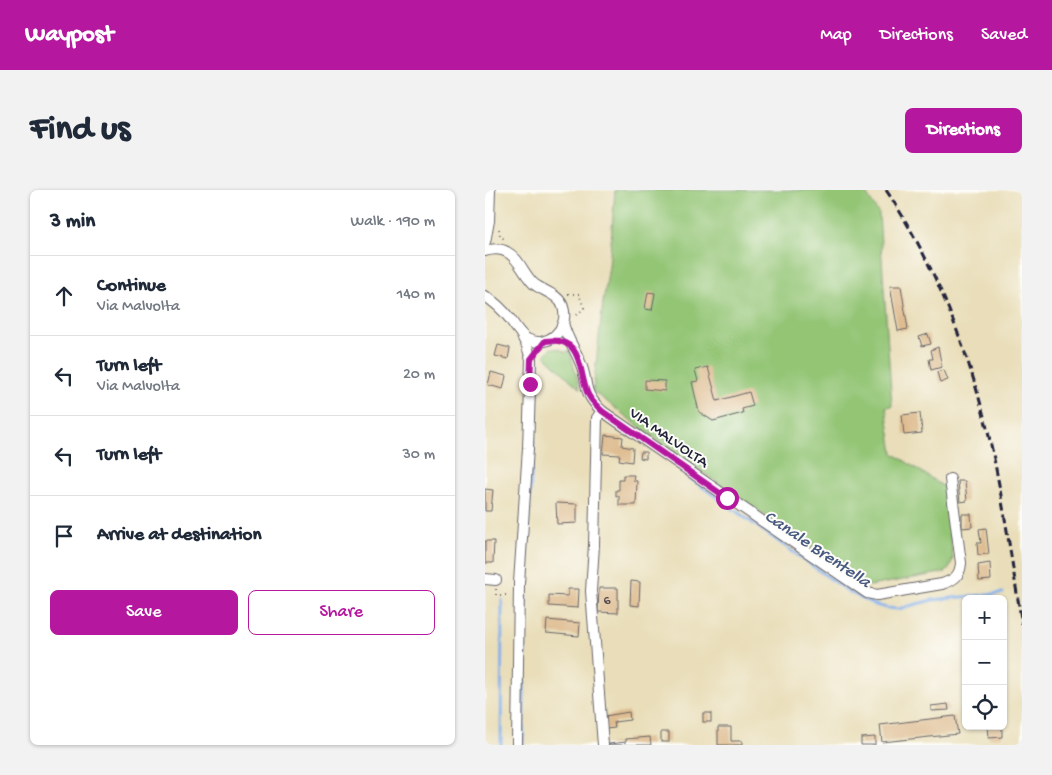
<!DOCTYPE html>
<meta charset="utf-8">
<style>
body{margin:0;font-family:"Gochi Hand",sans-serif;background:#f2f2f3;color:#1f2937}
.controls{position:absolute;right:15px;bottom:15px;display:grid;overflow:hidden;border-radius:8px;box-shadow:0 1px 4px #0004}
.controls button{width:45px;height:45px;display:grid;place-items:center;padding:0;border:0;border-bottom:1px solid #e0e1e3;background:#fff;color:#1f2937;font:25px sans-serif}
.stop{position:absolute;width:15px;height:15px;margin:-11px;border:4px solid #b5179e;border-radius:50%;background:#fff}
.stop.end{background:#b5179e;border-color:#fff;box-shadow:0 1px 5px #0008}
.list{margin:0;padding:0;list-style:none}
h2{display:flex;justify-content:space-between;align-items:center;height:65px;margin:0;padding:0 20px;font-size:21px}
h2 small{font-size:16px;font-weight:400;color:#747a83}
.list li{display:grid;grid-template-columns:32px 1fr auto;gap:15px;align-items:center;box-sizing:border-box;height:80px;padding:0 20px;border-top:1px solid #e0e1e3}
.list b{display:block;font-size:19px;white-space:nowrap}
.list p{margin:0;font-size:16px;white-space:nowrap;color:#747a83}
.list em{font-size:16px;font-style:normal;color:#747a83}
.actions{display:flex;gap:10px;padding:15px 20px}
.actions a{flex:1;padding:11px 0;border:1px solid #b5179e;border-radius:8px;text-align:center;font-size:18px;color:#b5179e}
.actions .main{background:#b5179e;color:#fff}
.icon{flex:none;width:28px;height:28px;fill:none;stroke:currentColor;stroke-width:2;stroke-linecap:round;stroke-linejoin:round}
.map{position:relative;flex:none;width:537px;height:555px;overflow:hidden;border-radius:8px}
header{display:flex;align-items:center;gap:30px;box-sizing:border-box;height:70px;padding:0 25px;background:#b5179e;color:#fff}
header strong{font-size:24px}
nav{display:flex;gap:28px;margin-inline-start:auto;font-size:18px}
.intro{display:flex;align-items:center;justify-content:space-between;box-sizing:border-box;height:120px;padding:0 30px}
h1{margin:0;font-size:35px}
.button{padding:12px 22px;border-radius:8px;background:#b5179e;color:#fff;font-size:18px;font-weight:700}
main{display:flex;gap:30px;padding:0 30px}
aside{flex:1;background:#fff;border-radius:8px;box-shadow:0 1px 4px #0004}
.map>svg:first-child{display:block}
.green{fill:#93c575;stroke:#5a7458}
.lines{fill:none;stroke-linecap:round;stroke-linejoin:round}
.stream{stroke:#80afeb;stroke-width:3}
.building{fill:#debc90}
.minor-casing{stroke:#686467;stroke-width:12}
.path{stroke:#686467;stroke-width:2;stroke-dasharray:1 4;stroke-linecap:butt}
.minor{stroke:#fff;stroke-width:10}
.rail{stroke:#22223b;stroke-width:3;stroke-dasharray:8 4;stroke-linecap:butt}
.route{stroke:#b5179e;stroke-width:6}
.labels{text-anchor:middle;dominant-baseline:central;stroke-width:4;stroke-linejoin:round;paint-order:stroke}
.number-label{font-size:14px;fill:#514850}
.street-label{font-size:16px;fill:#22223b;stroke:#fdfcf7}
.water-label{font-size:18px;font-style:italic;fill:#485a81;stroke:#fdfcf7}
</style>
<header>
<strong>Waypost</strong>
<nav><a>Map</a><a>Directions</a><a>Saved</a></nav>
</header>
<div class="intro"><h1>Find us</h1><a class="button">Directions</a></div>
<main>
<aside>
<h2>3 min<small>Walk · 190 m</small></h2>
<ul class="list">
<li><svg class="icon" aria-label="ahead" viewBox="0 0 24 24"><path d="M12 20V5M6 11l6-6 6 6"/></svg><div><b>Continue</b><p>Via Malvolta</p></div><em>140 m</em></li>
<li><svg class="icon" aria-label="left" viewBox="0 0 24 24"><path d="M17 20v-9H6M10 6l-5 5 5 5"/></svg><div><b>Turn left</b><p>Via Malvolta</p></div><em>20 m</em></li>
<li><svg class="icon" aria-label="left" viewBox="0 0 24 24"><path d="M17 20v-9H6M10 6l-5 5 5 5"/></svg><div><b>Turn left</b></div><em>30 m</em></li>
<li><svg class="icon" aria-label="arrive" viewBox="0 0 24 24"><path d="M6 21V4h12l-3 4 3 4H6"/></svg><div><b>Arrive at destination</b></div></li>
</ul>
<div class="actions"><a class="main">Save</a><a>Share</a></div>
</aside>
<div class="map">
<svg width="537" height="555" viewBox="0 0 537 555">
<rect width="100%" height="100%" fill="#fdfcf7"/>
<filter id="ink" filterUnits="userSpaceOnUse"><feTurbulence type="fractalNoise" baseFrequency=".02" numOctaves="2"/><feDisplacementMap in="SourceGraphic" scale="10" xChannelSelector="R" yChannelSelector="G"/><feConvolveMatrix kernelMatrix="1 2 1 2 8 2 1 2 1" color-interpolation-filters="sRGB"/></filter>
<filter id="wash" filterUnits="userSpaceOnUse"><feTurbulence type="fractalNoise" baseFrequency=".0096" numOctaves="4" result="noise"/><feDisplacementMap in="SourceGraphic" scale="20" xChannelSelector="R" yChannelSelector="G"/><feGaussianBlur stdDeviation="1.12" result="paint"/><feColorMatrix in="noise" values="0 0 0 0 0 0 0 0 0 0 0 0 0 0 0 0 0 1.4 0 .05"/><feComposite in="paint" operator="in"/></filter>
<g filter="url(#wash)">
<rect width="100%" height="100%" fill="#e9deb9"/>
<g class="green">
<polygon points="130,0 379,0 394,24 407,216 401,217 408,263 459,297 468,368 464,379 461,382 385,396 379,394 174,252 108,201 118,112 124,77"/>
<polygon points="66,158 75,159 81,163 84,159 95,199 59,165"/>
</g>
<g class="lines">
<g class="stream">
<polyline points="202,286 364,402 390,415 402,418 413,419 447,410 518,403"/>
<polyline points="16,555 17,410"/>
<polyline points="38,555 42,345 54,173"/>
</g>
</g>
<g id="blocks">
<g class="building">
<polygon points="405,96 416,96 423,139 413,141"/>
<polygon points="163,102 170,103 167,120 160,119"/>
<polygon points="443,144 446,154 437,156 434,147"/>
<polygon points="13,155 25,158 23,169 10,166"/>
<polygon points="453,157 457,177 446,180 444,169 448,169 446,160"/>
<polygon points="223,177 232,211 264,202 268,216 257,219 258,223 228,231 214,222 207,192 213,191 210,180"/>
<polygon points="459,180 463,190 455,193 452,182"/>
<polygon points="6,182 21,186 18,199 3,195"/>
<polygon points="160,190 180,191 180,201 160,199"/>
<polygon points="435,223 437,243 419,245 417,225"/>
<polygon points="120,245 138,247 137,256 148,258 147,272 134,270 135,265 118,264"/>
<polygon points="156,262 161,262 161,269 155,268"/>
<polygon points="138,285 149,285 148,290 152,291 151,315 134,315 134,306 131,306 131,300 134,300 134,290 138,290"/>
<polygon points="473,291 480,291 482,311 475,312"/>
<polygon points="0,299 8,300 6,321 0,321"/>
<polygon points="71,313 92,314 92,333 72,334"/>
<polygon points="477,324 486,324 487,337 477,338"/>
<polygon points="501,338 504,364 493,365 492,353 496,353 494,339"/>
<polygon points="0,351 9,351 8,373 0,373"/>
<polygon points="505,373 506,390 494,391 493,375"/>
<polygon points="146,391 155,392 154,416 145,415"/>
<polygon points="114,398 133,398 133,423 113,422"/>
<polygon points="83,399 94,399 93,418 64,416 64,405 83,406"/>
<polygon points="62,430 95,433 94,446 61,443"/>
<polygon points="463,514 464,520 446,521 446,516"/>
<polygon points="144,522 145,530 129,532 130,538 121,539 120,526"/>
<rect x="218" y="523" width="8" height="9"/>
<polygon points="470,526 473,544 397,552 395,535"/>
<polygon points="503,536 517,536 517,547 504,548"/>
<polygon points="233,537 246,537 246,551 257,551 257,555 233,555"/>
<rect x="176" y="542" width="8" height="10"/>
<polygon points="165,547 166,555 124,555 124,554 141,552 141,549"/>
<polygon points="390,547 390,555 376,555 376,548"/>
</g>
</g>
</g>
<g filter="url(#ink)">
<use href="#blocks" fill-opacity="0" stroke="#686467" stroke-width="1"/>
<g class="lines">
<defs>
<g id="minor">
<polyline points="0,52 4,31 5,0"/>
<path d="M 0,61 C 7,59 15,58 22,62 C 34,68 39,85 49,94 C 58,101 75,105 78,117 C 85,138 63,160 42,149 C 35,145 30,136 25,129 C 18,120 10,112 0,106"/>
<path d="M 78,133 C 82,149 89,157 95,172 C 105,194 95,200 117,221 L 382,403 L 392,405 L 457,394 C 469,390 475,386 476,373 L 465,289"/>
<polyline points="117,221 112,228 109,355 106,401 118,555"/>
<polyline points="0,389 11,390"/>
<polyline points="32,555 34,393 43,258 46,169 42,156 36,144"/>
</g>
</defs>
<use href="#minor" class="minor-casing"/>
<g class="path">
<polyline points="14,39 15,45 20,50"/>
<polyline points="83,104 94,104 99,118 89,128"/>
<polyline points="11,399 11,405 23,405"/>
</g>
<use href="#minor" class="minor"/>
<path class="rail" d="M 401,0 C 452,76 486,167 506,255 C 519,314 527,375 537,434"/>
</g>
</g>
<g class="lines" filter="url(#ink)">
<path class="route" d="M 45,194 L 46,169 L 60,151 C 98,146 93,178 102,202 C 104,209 111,215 117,221 L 242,308"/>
</g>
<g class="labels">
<g class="number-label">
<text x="122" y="411">6</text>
</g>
<g class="street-label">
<text transform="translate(183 249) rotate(35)">VIA MALVOLTA</text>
</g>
<g class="water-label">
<text transform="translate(332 360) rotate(34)">Canale Brentella</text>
</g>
</g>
</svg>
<div class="controls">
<button>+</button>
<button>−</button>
<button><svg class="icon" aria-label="locate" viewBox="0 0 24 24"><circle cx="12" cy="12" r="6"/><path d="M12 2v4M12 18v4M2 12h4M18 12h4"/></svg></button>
</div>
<div class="stop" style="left:242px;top:308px"></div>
<div class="stop end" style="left:45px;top:194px"></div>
</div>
</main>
